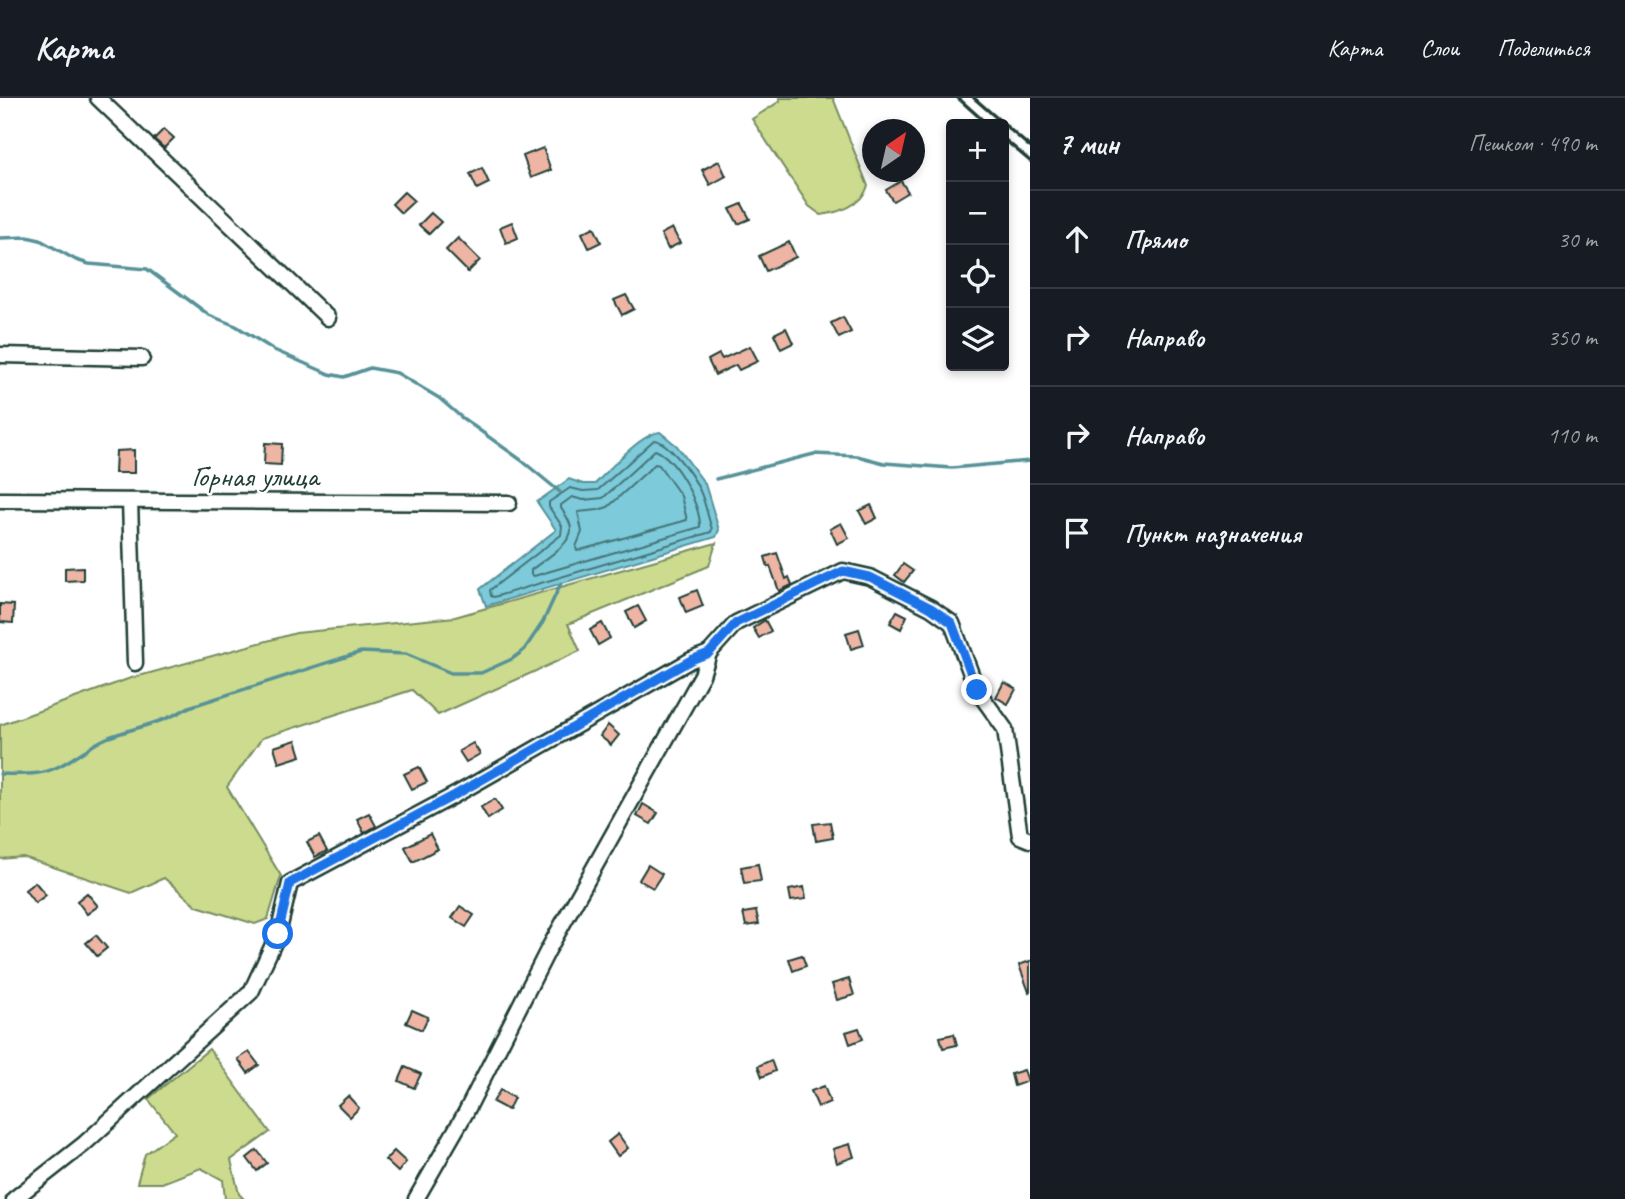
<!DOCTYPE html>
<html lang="ru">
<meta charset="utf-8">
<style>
body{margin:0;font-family:Caveat,sans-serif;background:#20242c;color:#f1f3f6}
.controls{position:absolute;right:21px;top:21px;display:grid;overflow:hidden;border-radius:7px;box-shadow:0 4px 10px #0003}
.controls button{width:63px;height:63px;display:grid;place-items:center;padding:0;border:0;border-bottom:2px solid #363941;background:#171b24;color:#f1f3f6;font:35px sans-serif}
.compass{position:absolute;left:862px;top:21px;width:63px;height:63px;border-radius:50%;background:#171b24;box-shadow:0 4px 10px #0003;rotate:34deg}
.stop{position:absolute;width:21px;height:21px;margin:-16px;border:5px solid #1a73e8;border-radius:50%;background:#fff}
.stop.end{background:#1a73e8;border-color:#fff;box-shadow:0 2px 7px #0008}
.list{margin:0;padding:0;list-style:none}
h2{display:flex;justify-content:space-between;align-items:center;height:91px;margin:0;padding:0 28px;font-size:30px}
h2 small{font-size:23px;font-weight:400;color:#9ea1a6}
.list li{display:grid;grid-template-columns:46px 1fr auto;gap:21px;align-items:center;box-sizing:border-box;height:98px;padding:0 28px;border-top:2px solid #363941}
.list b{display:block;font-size:26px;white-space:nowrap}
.list em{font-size:23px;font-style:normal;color:#9ea1a6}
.icon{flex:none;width:38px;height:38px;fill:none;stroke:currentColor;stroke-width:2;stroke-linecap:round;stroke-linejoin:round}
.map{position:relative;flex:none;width:1030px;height:1101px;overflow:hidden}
header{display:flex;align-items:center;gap:42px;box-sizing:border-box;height:98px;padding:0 35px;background:#171b24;border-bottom:2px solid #363941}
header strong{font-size:33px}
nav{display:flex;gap:38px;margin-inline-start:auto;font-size:24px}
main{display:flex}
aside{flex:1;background:#171b24}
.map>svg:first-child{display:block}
.green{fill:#ccdb8e;stroke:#768c61;stroke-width:2}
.water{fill:#7dcadb;stroke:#579298;stroke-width:2}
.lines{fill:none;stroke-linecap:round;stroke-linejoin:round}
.shore{stroke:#457577;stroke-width:2}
.stream{stroke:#579298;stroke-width:3.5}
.building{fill:#eeb5a5;stroke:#1f3d34;stroke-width:2}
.street-casing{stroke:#1f3d34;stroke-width:19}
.street{stroke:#fff;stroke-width:14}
.rail{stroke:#1f3d34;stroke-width:3.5}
.route{stroke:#1a73e8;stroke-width:9}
.labels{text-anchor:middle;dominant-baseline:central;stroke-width:5;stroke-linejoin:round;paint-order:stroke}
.street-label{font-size:30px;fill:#1f3d34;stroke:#fff}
</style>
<header>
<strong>Карта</strong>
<nav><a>Карта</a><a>Слои</a><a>Поделиться</a></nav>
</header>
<main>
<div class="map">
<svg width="1030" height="1101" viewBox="0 0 1030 1101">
<rect width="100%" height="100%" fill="#fff"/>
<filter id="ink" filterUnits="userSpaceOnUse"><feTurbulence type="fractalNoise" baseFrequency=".0143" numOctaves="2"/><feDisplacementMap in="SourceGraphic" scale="14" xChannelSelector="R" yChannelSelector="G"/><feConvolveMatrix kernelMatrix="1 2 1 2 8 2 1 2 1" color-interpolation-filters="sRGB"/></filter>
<g filter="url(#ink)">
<g class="green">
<path d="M 779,0 L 833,0 L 868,88 C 861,108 840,114 821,117 L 809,108 L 752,21 L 780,3 Z"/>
<polygon points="716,445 709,468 568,526 580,553 438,617 412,592 262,640 227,689 281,778 268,821 255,826 197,808 164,780 131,795 23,759 0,761 0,627 128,581 296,535 455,519"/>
<polygon points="209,951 270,1034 231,1062 239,1096 244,1101 225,1101 223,1082 201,1070 162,1085 137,1085 145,1056 175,1035 148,1001"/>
</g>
<path class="water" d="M 660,334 L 677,348 L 705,386 L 719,432 L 716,439 L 486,508 L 480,491 L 556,432 L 537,404 L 569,381 L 583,386 L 595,386 C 610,371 639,337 660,334 Z"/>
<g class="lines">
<g class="shore">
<path d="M 654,342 C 668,343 692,376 698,389 C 705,401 707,417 712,431 L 711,434 L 494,499 L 491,498 L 490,492 L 561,437 L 562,428 L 549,409 L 549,404 L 570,390 L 583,393 L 598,392 Z"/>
<path d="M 655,352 C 676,360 701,407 700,429 L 534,478 L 531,477 L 531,472 C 542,463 572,446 571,431 C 571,423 565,417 561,410 L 561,407 L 572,399 L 583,402 L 603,400 Z"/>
<polygon points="655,366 659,367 681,398 687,422 577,453 576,449 582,434 578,414 598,412 608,409"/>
</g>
<g class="stream">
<polyline points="0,140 27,139 40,142 76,162 89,166 147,171 209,217 236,228 274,252 329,276 344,279 370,270 397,275 439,300 461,319 521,362 560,394"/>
<polyline points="716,381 814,356 857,358 884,365 952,370 1030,363"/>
<path d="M 0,676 C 18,676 37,678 53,671 C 73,663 89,647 109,639 C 136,629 164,625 189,609 L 361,554 L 406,556 L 451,575 L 481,575 L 512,561 L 524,552 L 543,524 L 561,485"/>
</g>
</g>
<g class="building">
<polygon points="164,31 174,40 164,50 154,41"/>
<polygon points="543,50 551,72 531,80 523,58"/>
<polygon points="719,63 726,78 710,87 702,72"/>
<polygon points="482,70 489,85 477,91 470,76"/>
<polygon points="901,83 908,94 893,103 886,92"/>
<polygon points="404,94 414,103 401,115 392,106"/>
<polygon points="742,106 750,121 738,126 730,111"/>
<polygon points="431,115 441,124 429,136 419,127"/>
<polygon points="512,124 518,140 506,145 500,129"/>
<polygon points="594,129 601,144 589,150 582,135"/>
<polygon points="672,130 680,145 668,151 661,136"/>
<polygon points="458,140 480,162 468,174 446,152"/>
<polygon points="789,144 796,159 766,173 759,158"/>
<polygon points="626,197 634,211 622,217 614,202"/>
<polygon points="843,219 851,234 839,240 831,225"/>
<polygon points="786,230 793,245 781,251 774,236"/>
<polygon points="750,248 758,263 739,272 736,267 715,277 708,262 719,256 722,261"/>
<polygon points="265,345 282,346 281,367 264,366"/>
<polygon points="134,352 134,375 115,375 116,353"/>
<polygon points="871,407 877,420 866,426 859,413"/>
<polygon points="841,425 849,440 837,446 830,431"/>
<polygon points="777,455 786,481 789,479 792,487 779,493 770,468 768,469 765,459"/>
<polygon points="903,466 913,473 904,484 895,477"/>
<polygon points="83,469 83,482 65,483 65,470"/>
<polygon points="697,492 703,508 686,515 680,499"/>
<polygon points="0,506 14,507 13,525 0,524"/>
<polygon points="638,508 646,523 634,530 626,514"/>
<polygon points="897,513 907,518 901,531 890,525"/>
<polygon points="765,522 771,533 759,540 753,530"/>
<polygon points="602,525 610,540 598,547 590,532"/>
<polygon points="859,531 864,547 851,551 846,535"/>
<polygon points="1004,584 1016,591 1008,606 996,599"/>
<polygon points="608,627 619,637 611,647 600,638"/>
<polygon points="296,642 301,658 279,665 274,649"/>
<polygon points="473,645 480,656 466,664 459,653"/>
<polygon points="419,669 427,684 412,691 404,676"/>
<polygon points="495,701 502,712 488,721 481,709"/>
<polygon points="643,706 658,715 651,726 637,718"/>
<polygon points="369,715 376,728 364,735 357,721"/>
<polygon points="830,724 833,740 816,743 813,726"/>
<polygon points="430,736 438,751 413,764 405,749"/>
<polygon points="319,738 327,753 315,759 307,744"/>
<polygon points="758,766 761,783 744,785 741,769"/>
<polygon points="648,767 662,776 653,790 639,782"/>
<polygon points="35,784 46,797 35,805 25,792"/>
<polygon points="804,789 806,801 791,803 789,792"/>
<polygon points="87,795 98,808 87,816 77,803"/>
<polygon points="460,808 474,817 466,829 452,820"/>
<polygon points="756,813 759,826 746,828 743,815"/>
<polygon points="96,837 107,850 97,858 86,845"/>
<polygon points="802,857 806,868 793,873 789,861"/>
<polygon points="1030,863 1030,893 1029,894 1019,867"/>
<polygon points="849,881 854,897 837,902 832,886"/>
<polygon points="412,912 428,919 422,932 406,925"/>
<polygon points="859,930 863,941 850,946 846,934"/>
<polygon points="954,936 957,947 943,950 940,939"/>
<polygon points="249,954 259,967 248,975 238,961"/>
<polygon points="771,962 775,973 762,979 758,968"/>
<polygon points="405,969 421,976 414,990 399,983"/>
<polygon points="1024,972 1028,983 1014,988 1011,976"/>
<polygon points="824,988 830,1004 818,1009 811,993"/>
<polygon points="500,992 514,1000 508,1012 493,1004"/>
<polygon points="348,998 359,1010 350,1019 338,1007"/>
<polygon points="618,1036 628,1050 618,1058 608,1044"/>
<polygon points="850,1046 854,1059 837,1065 833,1051"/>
<polygon points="257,1052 267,1065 257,1073 247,1060"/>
<polygon points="394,1053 406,1064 398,1074 385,1062"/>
</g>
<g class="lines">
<defs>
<g id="street">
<polyline points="98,0 328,220"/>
<polyline points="0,257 142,260"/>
<polyline points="0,402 509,405"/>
<polyline points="130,403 135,565"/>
<polyline points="14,1101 84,1046 251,894 278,836 290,785 455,697 691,562 709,555 736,525 843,473 870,479 931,510 952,525 977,592 1005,631 1020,738 1030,742"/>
<polyline points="416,1101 466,1014 548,852 702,577 709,555"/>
</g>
</defs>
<use href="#street" class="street-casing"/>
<use href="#street" class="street"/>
<g class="rail">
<polyline points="958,0 987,26"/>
<polyline points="974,0 1030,49"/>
<polyline points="1004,41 1030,63"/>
</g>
</g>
</g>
<g class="lines" filter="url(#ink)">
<polyline class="route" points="278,836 290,785 455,697 691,562 709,555 736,525 843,473 870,479 931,510 952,525 977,592"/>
</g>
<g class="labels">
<g class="street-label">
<text x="255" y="378">Горная улица</text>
</g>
</g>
</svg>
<div class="controls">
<button>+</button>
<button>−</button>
<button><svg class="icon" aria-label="locate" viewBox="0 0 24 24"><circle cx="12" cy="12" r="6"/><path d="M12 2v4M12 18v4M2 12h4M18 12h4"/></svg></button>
<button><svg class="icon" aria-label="layers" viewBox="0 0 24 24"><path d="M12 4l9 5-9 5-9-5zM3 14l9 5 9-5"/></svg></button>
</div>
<svg class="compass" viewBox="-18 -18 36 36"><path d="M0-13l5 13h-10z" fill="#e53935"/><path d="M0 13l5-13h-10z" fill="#9ea1a6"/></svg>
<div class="stop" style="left:278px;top:836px"></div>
<div class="stop end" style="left:977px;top:592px"></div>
</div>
<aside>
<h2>7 мин<small>Пешком · 490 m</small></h2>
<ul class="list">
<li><svg class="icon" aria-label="ahead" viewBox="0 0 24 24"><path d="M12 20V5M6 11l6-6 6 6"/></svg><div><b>Прямо</b></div><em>30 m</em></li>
<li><svg class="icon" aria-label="right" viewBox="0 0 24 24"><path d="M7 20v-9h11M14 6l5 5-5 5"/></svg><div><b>Направо</b></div><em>350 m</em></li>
<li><svg class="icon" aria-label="right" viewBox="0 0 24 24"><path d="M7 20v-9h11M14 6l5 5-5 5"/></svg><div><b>Направо</b></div><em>110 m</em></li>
<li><svg class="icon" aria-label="arrive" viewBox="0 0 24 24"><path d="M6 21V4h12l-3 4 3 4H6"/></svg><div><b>Пункт назначения</b></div></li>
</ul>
</aside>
</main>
